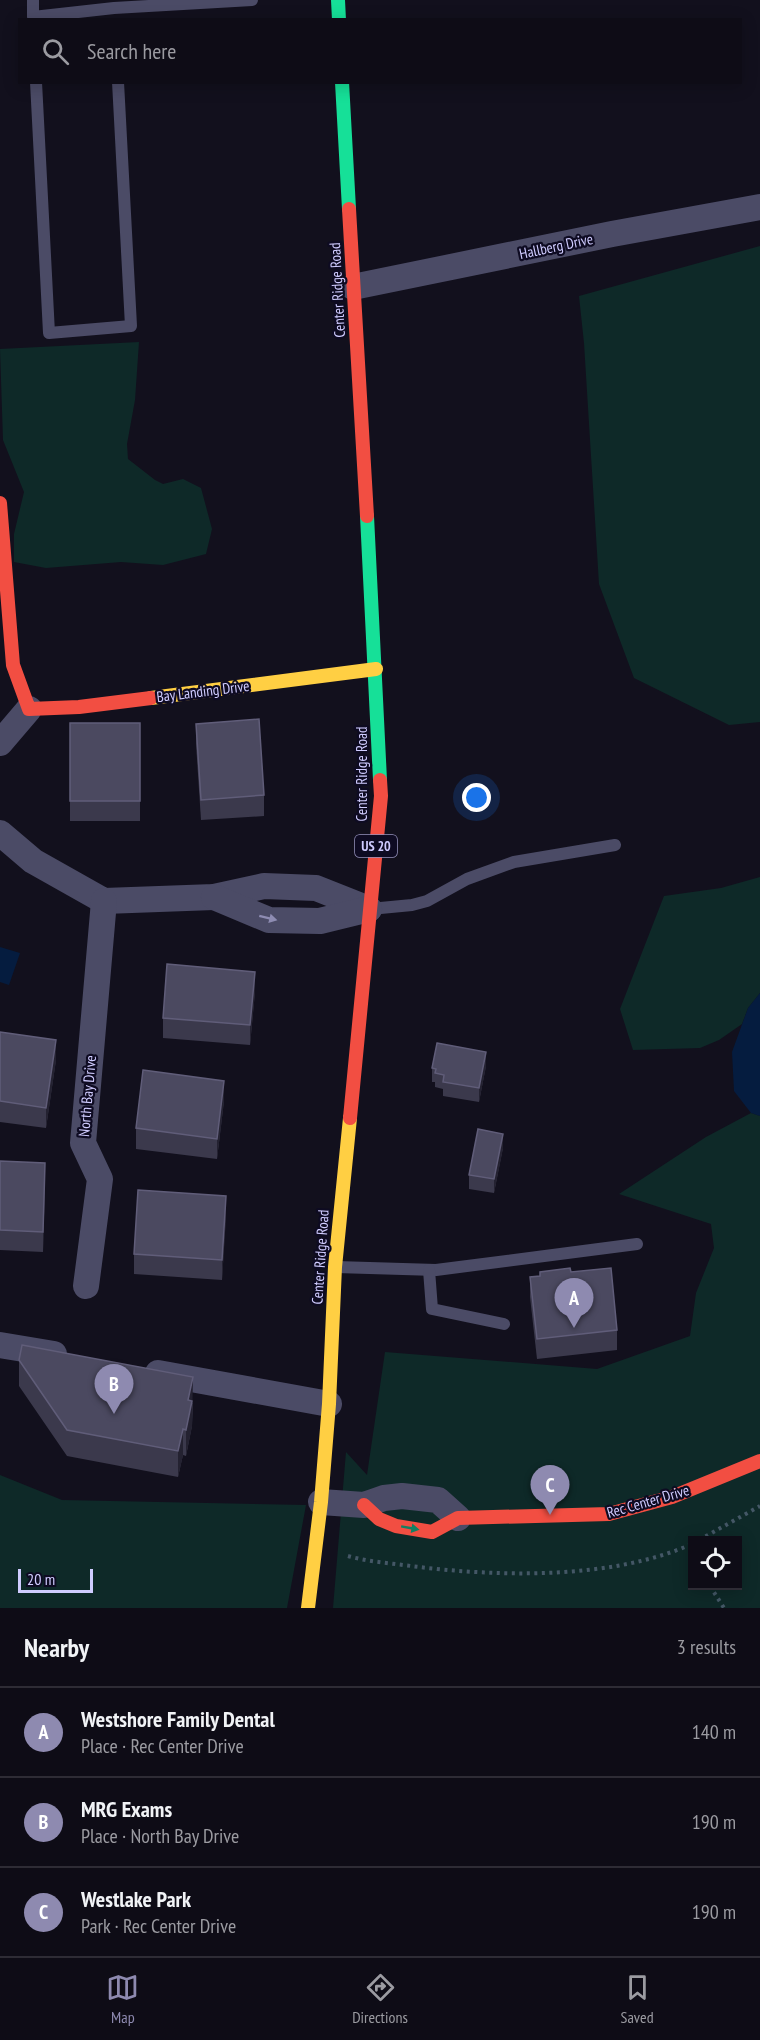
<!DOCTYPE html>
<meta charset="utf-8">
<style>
body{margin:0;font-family:"PT Sans Narrow",sans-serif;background:#17151f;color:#f1f3f6}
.controls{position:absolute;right:18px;bottom:18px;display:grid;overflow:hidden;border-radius:0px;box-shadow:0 3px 15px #0003}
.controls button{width:54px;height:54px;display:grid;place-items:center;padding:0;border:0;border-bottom:2px solid #2e2c35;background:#0e0c16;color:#f1f3f6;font:30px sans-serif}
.scale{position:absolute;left:18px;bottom:15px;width:75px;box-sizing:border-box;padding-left:6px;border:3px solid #d0ccff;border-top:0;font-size:16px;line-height:21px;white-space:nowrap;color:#d0ccff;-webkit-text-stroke:4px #0e0b22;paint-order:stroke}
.you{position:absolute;left:477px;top:798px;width:21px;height:21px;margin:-15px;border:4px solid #fff;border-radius:50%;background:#1a73e8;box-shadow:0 0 0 9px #1a73e833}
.badge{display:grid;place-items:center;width:39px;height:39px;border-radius:50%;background:#8e8ab0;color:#fff;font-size:20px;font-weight:700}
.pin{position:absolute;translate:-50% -50px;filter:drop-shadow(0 2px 3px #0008)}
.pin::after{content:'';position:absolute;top:32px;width:21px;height:18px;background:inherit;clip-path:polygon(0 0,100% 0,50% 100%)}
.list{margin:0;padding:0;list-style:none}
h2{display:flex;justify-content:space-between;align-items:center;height:78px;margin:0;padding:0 24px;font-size:26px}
h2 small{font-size:20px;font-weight:400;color:#9b9ba1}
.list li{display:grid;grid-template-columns:39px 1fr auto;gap:18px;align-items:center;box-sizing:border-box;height:90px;padding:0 24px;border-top:2px solid #2e2c35}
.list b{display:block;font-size:22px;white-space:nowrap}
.list p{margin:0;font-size:20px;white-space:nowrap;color:#9b9ba1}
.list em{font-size:20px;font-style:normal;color:#9b9ba1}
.icon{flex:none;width:33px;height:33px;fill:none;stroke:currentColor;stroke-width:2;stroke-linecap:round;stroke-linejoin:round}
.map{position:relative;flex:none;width:760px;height:1608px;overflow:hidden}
.search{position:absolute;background:#0e0c16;box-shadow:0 3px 15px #0003;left:18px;right:18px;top:18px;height:66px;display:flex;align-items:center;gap:15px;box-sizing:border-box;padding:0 21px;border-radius:0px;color:#9b9ba1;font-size:22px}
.sheet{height:348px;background:#0e0c16}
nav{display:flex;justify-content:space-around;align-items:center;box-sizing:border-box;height:84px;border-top:2px solid #2e2c35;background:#0e0c16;font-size:16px;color:#9b9ba1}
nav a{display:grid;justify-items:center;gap:3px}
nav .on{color:#8e8ab0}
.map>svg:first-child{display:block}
.green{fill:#0e2928;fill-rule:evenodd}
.water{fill:#051c3f}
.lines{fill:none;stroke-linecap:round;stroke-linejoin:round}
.path{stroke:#445766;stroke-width:4;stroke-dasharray:3 4.5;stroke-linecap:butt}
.lane{stroke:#4b4b66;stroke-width:12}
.street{stroke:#4b4b66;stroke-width:26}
.fast{stroke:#16e098;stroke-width:14}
.slow{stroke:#ffcf43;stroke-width:14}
.jam{stroke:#f24e42;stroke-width:14}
.wall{fill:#3b394c}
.shaded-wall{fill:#242231}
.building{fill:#4b4960;stroke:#605d79;stroke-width:1.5}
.oneway{fill:#8e8cb2}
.oneway2{fill:#128063}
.labels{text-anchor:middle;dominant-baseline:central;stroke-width:4.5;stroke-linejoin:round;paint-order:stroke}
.shield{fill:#0e0b22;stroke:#9692bd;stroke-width:1.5}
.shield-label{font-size:14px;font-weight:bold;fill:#d0ccff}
.street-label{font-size:15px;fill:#d0ccff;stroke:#0e0b22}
</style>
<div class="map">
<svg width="760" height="1608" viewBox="0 0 760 1608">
<rect width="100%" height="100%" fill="#12101d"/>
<g class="green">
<polygon points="760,246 760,722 729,725 634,678 599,584 584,343 579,296"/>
<polygon points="139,342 135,400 127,444 128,459 155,480 163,484 183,479 201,488 212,529 206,554 163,565 121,562 46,568 14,562 14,534 24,492 3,440 0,349"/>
<polygon points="760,877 760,993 748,1008 742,1024 719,1040 700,1048 633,1050 620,1009 664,896 721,888"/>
<path d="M 751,1113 L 760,1116 L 760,1608 L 333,1608 L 346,1452 L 367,1475 L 385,1352 L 597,1369 L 690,1336 L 696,1293 L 714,1248 L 711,1224 L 619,1194 L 706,1137 ZM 692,1540 L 738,1540 L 738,1586 L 692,1586 Z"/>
<polygon points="0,1475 62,1500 306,1505 287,1608 0,1608"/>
</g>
<g class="water">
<polygon points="0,947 20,953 9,985 0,982"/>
<polygon points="760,993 760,1116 751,1113 734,1091 732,1052 748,1008"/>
</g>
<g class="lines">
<g class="path">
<polyline points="699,1540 760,1506"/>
<path d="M 348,1556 C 369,1562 390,1563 411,1566 C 498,1577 611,1580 692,1544"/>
<polyline points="710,1586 724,1608"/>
</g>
<g class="lane">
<polyline points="33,0 33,17 114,8 252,0"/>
<polyline points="36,82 49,333 131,326 118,82"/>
<polyline points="370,909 412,905 427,901 467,879 514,862 615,845"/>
<polyline points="336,1267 436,1270 637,1244"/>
<polyline points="429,1270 432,1309 504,1324"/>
</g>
<g class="street">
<polyline points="353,287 612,234 760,207"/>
<polyline points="0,743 29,709"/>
<polyline points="0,833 33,861 104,901 214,897 264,886 316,888 369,909"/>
<polyline points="214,897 269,920 320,921 369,909"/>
<polyline points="86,1286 100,1179 83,1143 104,901"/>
<polyline points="0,1345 54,1354"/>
<polyline points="158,1373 329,1404"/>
<polyline points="321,1502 364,1505 384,1498 402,1496 438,1500 458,1518"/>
</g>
<g class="fast">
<polyline points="338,0 339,20"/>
<polyline points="342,82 349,209"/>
<polyline points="367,516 380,780"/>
</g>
<g class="slow">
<polyline points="151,698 376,669"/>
<polyline points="308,1608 321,1502 329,1404 335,1267 350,1118"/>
</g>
<g class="jam">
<polyline points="349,209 367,516"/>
<polyline points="0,503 13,665 29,709 79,707 151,698"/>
<polyline points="350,1118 381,796 380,780"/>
<polyline points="364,1505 379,1519 396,1526 432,1532 458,1518 609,1514 672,1497 760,1461"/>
</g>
</g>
<g class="wall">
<rect x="70" y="723" width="70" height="98"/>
<polygon points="196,724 264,795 264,816 201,820 196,744"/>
<polygon points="255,992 250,1045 163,1038 163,1018"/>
<polygon points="0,1032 56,1060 46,1128 0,1122"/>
<polygon points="486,1066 479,1102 443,1096 443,1089 435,1087 435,1082 432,1082 432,1068"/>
<polygon points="224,1101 217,1159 136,1149 136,1128"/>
<polygon points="503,1148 494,1193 469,1189 469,1175"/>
<polygon points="0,1161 45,1183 43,1252 0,1250"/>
<polygon points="226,1216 222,1280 134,1274 134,1254"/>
<polygon points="571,1272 617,1330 617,1350 537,1359 530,1297 530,1277"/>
<polygon points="19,1360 193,1403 192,1426 186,1456 183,1455 178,1477 67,1456 19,1386"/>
</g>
<g class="shaded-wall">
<polygon points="255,972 255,992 250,1045 250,1025"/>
<polygon points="56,1040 56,1060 46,1128 46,1108"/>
<polygon points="486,1052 486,1066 479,1102 479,1088"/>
<polygon points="224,1081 224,1101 217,1159 217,1139"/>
<polygon points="503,1134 503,1148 494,1193 494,1179"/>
<polygon points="45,1163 45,1183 43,1252 43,1232"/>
<polygon points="226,1196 226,1216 222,1280 222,1260"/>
<polygon points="193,1377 192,1426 186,1456 186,1430 188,1400"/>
<polygon points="183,1429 183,1455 178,1477 178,1451"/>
</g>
<g class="building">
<polygon points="259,719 264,795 201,800 196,724"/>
<rect x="70" y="723" width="70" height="78"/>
<polygon points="167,964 255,972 250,1025 163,1018"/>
<polygon points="0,1032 56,1040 46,1108 0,1101"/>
<polygon points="437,1043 486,1052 479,1088 443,1082 444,1075 435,1073 436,1069 432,1068"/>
<polygon points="143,1070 224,1081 217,1139 136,1128"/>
<polygon points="478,1129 503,1134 494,1179 469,1175"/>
<polygon points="0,1161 45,1163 43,1232 0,1230"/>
<polygon points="138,1190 226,1196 222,1260 134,1254"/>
<polygon points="570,1268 571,1272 611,1268 617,1330 537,1339 530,1277 540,1276 540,1272"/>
<polygon points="22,1345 193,1377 188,1400 192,1401 186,1430 183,1429 178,1451 67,1430 19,1360"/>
</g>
<defs><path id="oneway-solid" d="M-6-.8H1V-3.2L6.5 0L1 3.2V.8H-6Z" transform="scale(1.5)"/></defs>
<use class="oneway" href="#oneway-solid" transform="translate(268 918) rotate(14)"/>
<use class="oneway2" href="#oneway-solid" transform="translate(410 1528) rotate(10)"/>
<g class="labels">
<rect class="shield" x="355" y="835" width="42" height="22" rx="4.5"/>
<g class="shield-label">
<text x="376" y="846">US 20</text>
</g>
<g class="street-label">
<text transform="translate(556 246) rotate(-12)">Hallberg Drive</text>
<text transform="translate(337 290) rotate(-93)">Center Ridge Road</text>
<text transform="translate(203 691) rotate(-7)">Bay Landing Drive</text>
<text transform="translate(361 774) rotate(-90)">Center Ridge Road</text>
<text transform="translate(87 1096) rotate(-85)">North Bay Drive</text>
<text transform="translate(320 1257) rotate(-86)">Center Ridge Road</text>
<text transform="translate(648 1501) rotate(-16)">Rec Center Drive</text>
</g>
</g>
</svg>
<div class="controls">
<button><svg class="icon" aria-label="locate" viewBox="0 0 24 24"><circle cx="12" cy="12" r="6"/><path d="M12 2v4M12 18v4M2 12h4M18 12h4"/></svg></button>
</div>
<div class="scale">20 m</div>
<div class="you"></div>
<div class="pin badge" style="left:574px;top:1328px">A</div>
<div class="pin badge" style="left:114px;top:1414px">B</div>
<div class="pin badge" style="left:550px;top:1515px">C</div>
<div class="search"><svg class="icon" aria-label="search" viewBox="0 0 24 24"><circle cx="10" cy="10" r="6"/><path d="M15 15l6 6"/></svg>Search here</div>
</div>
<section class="sheet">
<h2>Nearby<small>3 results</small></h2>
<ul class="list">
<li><span class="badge">A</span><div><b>Westshore Family Dental</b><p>Place · Rec Center Drive</p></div><em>140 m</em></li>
<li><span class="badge">B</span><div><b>MRG Exams</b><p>Place · North Bay Drive</p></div><em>190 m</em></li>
<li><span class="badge">C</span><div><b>Westlake Park</b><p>Park · Rec Center Drive</p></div><em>190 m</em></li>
</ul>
</section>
<nav>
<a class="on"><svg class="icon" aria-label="map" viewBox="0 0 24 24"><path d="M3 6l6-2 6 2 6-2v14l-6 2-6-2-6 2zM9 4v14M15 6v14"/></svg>Map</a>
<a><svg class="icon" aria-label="directions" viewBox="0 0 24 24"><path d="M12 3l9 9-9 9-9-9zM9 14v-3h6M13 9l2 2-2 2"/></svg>Directions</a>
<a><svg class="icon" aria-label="saved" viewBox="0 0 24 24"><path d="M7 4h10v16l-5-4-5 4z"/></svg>Saved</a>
</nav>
